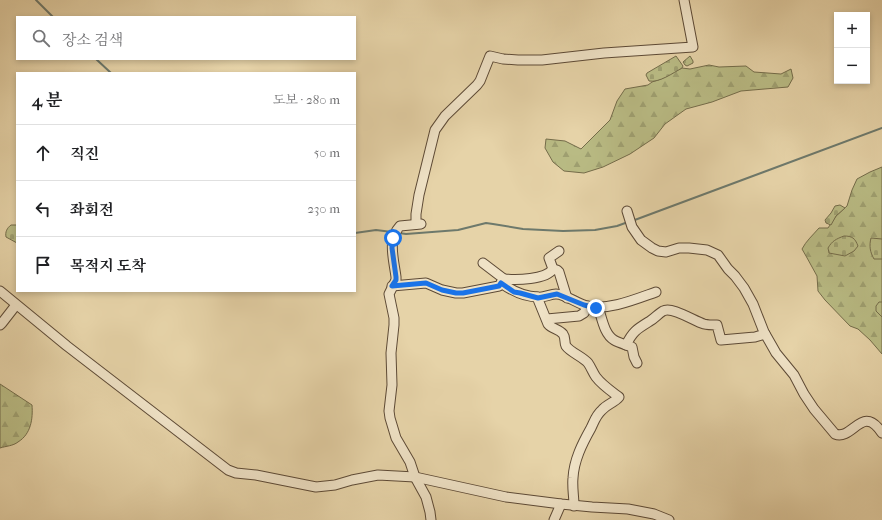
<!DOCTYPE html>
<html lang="ko">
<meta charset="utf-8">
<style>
body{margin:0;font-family:"IM FELL French Canon","Noto Serif KR",serif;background:#f6f6f6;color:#202124}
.controls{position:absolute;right:12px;top:12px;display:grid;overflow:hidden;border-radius:0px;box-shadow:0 2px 6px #0003}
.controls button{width:36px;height:36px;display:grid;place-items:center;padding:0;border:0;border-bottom:1px solid #e0e0e0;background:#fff;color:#202124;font:20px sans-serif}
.stop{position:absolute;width:12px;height:12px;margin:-9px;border:3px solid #1a73e8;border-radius:50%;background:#fff}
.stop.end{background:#1a73e8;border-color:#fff;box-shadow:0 1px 4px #0008}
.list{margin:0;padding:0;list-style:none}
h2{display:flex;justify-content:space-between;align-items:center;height:52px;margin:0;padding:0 16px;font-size:17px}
h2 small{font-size:13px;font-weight:400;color:#757577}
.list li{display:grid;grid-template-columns:26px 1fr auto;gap:12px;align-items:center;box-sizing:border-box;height:56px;padding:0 16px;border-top:1px solid #e0e0e0}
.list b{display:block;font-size:15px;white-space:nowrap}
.list em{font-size:13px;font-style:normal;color:#757577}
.icon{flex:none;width:22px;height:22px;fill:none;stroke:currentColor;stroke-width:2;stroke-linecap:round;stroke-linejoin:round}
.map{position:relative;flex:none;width:882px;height:520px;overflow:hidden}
.search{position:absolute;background:#fff;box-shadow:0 2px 6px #0003;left:16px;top:16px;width:340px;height:44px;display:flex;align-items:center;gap:10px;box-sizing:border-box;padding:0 14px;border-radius:0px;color:#757577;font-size:15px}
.panel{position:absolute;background:#fff;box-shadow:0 2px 6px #0003;left:16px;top:72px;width:340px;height:220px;border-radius:0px}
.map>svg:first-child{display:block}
.forest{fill:url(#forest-firs);stroke:#746c4a}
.cemetery{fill:url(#cemetery-stones);stroke:#746c4a}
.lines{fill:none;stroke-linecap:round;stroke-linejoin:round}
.stream{stroke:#6d796c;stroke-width:2}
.minor-casing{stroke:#5d4a36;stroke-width:11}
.minor{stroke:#efe2c6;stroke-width:9}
.route{stroke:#1a73e8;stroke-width:5}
</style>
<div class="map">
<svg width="882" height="520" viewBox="0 0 882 520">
<defs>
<pattern id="forest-firs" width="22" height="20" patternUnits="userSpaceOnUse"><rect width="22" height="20" fill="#b9bb84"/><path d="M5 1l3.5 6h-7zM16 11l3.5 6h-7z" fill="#9fa071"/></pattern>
<pattern id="cemetery-stones" width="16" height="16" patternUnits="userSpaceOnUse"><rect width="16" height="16" fill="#b9bb84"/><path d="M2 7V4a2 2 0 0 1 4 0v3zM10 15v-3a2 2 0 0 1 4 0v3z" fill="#9fa071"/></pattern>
</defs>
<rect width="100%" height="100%" fill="#e6d3a8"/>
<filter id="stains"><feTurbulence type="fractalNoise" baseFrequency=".005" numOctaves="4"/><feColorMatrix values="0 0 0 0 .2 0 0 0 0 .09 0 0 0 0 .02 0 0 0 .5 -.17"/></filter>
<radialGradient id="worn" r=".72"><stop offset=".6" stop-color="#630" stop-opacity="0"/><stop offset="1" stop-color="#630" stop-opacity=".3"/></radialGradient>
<g class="forest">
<polygon points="709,65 719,67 746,66 754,72 781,74 791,69 793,78 788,87 741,91 712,102 686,109 665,124 654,138 630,154 603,167 584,173 564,171 553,162 545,148 546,139 565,141 581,149 610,120 617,101 625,89 648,85 652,82 661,79 682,68 690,69"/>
<path d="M 882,167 L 882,354 L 870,340 L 858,329 L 850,326 L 825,300 L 818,291 L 817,276 L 806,256 L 802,249 C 806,241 813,235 819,228 L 828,228 L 836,216 L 847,206 L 852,190 L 857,179 L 870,172 Z"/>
<path d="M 0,384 L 32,405 C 33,419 31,434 18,442 C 13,446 6,446 0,448 Z"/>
</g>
<g class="cemetery">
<path d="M 676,56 L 683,66 L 682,68 C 673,73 659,83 649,81 L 646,75 L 647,73 Z"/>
<polygon points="690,56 693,61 693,63 687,66 685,65 683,62"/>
<polygon points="840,205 845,208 836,216 831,225 826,223 825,220 831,213 835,206"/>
<path d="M 11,225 L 17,225 L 17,243 L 6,237 C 5,232 7,228 11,225 Z"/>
<path d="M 844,236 C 852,236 855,238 858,246 L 854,251 L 845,256 L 829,253 L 828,248 C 832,241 836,239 844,236 Z"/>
<path d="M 871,238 L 882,239 L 882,259 L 874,259 C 870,252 869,246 871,238 Z"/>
<polygon points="879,302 882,302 882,317 876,311 876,306"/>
</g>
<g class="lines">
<g class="stream">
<polyline points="36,0 53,17"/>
<polyline points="96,59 111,73"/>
<polyline points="632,221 882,128"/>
<polyline points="355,233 376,230 392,232"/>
<polyline points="399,233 406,234 458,230 486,223 493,224 523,229 563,231 595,230 617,226 628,222"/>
</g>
<defs>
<g id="minor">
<path d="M 627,211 L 632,227 L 641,240 L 652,248 L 658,251 L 666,252 L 679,248 L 689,248 L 707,250 L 718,255 L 728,269 L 735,276 L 744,288 L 753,304 L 764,332 L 776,353 L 794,375 L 804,394 L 814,409 L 835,434 C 853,441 862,403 882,433"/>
<polyline points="416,224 416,214 419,195 435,130 445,116 477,85 480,81 490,56 503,59 518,60 542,60 604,53 693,47 684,0"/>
<path d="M 421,224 L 400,226 C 387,240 394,260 396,277 L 396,280 L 389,294 L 394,318 L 394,325 L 391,353 L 392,385 L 389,411 L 390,418 L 396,438 L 410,462 L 415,477 L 426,497 L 430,512 L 431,520"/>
<polyline points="553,269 557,270 559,272 567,298"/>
<path d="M 504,279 C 516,280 546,280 553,269 L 549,258 L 559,251"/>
<path d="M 501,283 C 511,290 525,297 538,297 C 544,298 550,294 556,294 C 565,294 578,304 587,306 C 608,311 636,299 656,292"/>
<polyline points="392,286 426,283 442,290 456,293 463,293 499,286 504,279 483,263"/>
<polyline points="0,291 67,346 228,470 236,473 256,475 316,487 335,485 352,480 378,475 415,477 506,497 561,504 592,507 628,509 654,514 669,520"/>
<path d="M 537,297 L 548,324 C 552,329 559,329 563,334 C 566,338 564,342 566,346 C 570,352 583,357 588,363 C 591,367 593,373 596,377 C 602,385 611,391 619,397 C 614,403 607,404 602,410 C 596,415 594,422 591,428 C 582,444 574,460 573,478 C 572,487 574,497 574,506"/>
<path d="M 598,307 C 602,318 604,334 614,340 C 619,343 627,345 632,347 L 634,357 L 637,363"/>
<polyline points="547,319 579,316 584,313 588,306"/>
<polyline points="0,325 2,323 16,305"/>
<path d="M 626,345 C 633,331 637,329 650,321 C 655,318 658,314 663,311 C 672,306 694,321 704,324 C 708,325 713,325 717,325 L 721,340 L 755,337 L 765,334"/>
<polyline points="554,520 561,504"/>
</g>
</defs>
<use href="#minor" class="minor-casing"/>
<use href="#minor" class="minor"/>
</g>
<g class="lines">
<polyline class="route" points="393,238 392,248 396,277 396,280 392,286 426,283 442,290 456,293 463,293 499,286 501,283 514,292 520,293 538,298 557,294 584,305 596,308"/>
</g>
<rect width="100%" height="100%" filter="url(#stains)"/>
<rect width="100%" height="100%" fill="url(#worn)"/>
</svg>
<div class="controls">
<button>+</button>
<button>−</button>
</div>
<div class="stop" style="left:393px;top:238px"></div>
<div class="stop end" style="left:596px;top:308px"></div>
<div class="search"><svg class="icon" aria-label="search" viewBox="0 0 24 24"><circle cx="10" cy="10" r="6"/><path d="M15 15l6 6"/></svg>장소 검색</div>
<section class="panel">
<h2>4 분<small>도보 · 280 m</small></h2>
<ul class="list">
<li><svg class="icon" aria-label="ahead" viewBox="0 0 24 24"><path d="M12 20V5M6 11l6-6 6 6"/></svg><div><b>직진</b></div><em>50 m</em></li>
<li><svg class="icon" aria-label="left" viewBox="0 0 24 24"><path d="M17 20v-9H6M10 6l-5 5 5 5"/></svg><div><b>좌회전</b></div><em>230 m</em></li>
<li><svg class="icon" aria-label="arrive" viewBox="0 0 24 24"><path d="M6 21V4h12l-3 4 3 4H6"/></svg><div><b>목적지 도착</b></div></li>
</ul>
</section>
</div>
